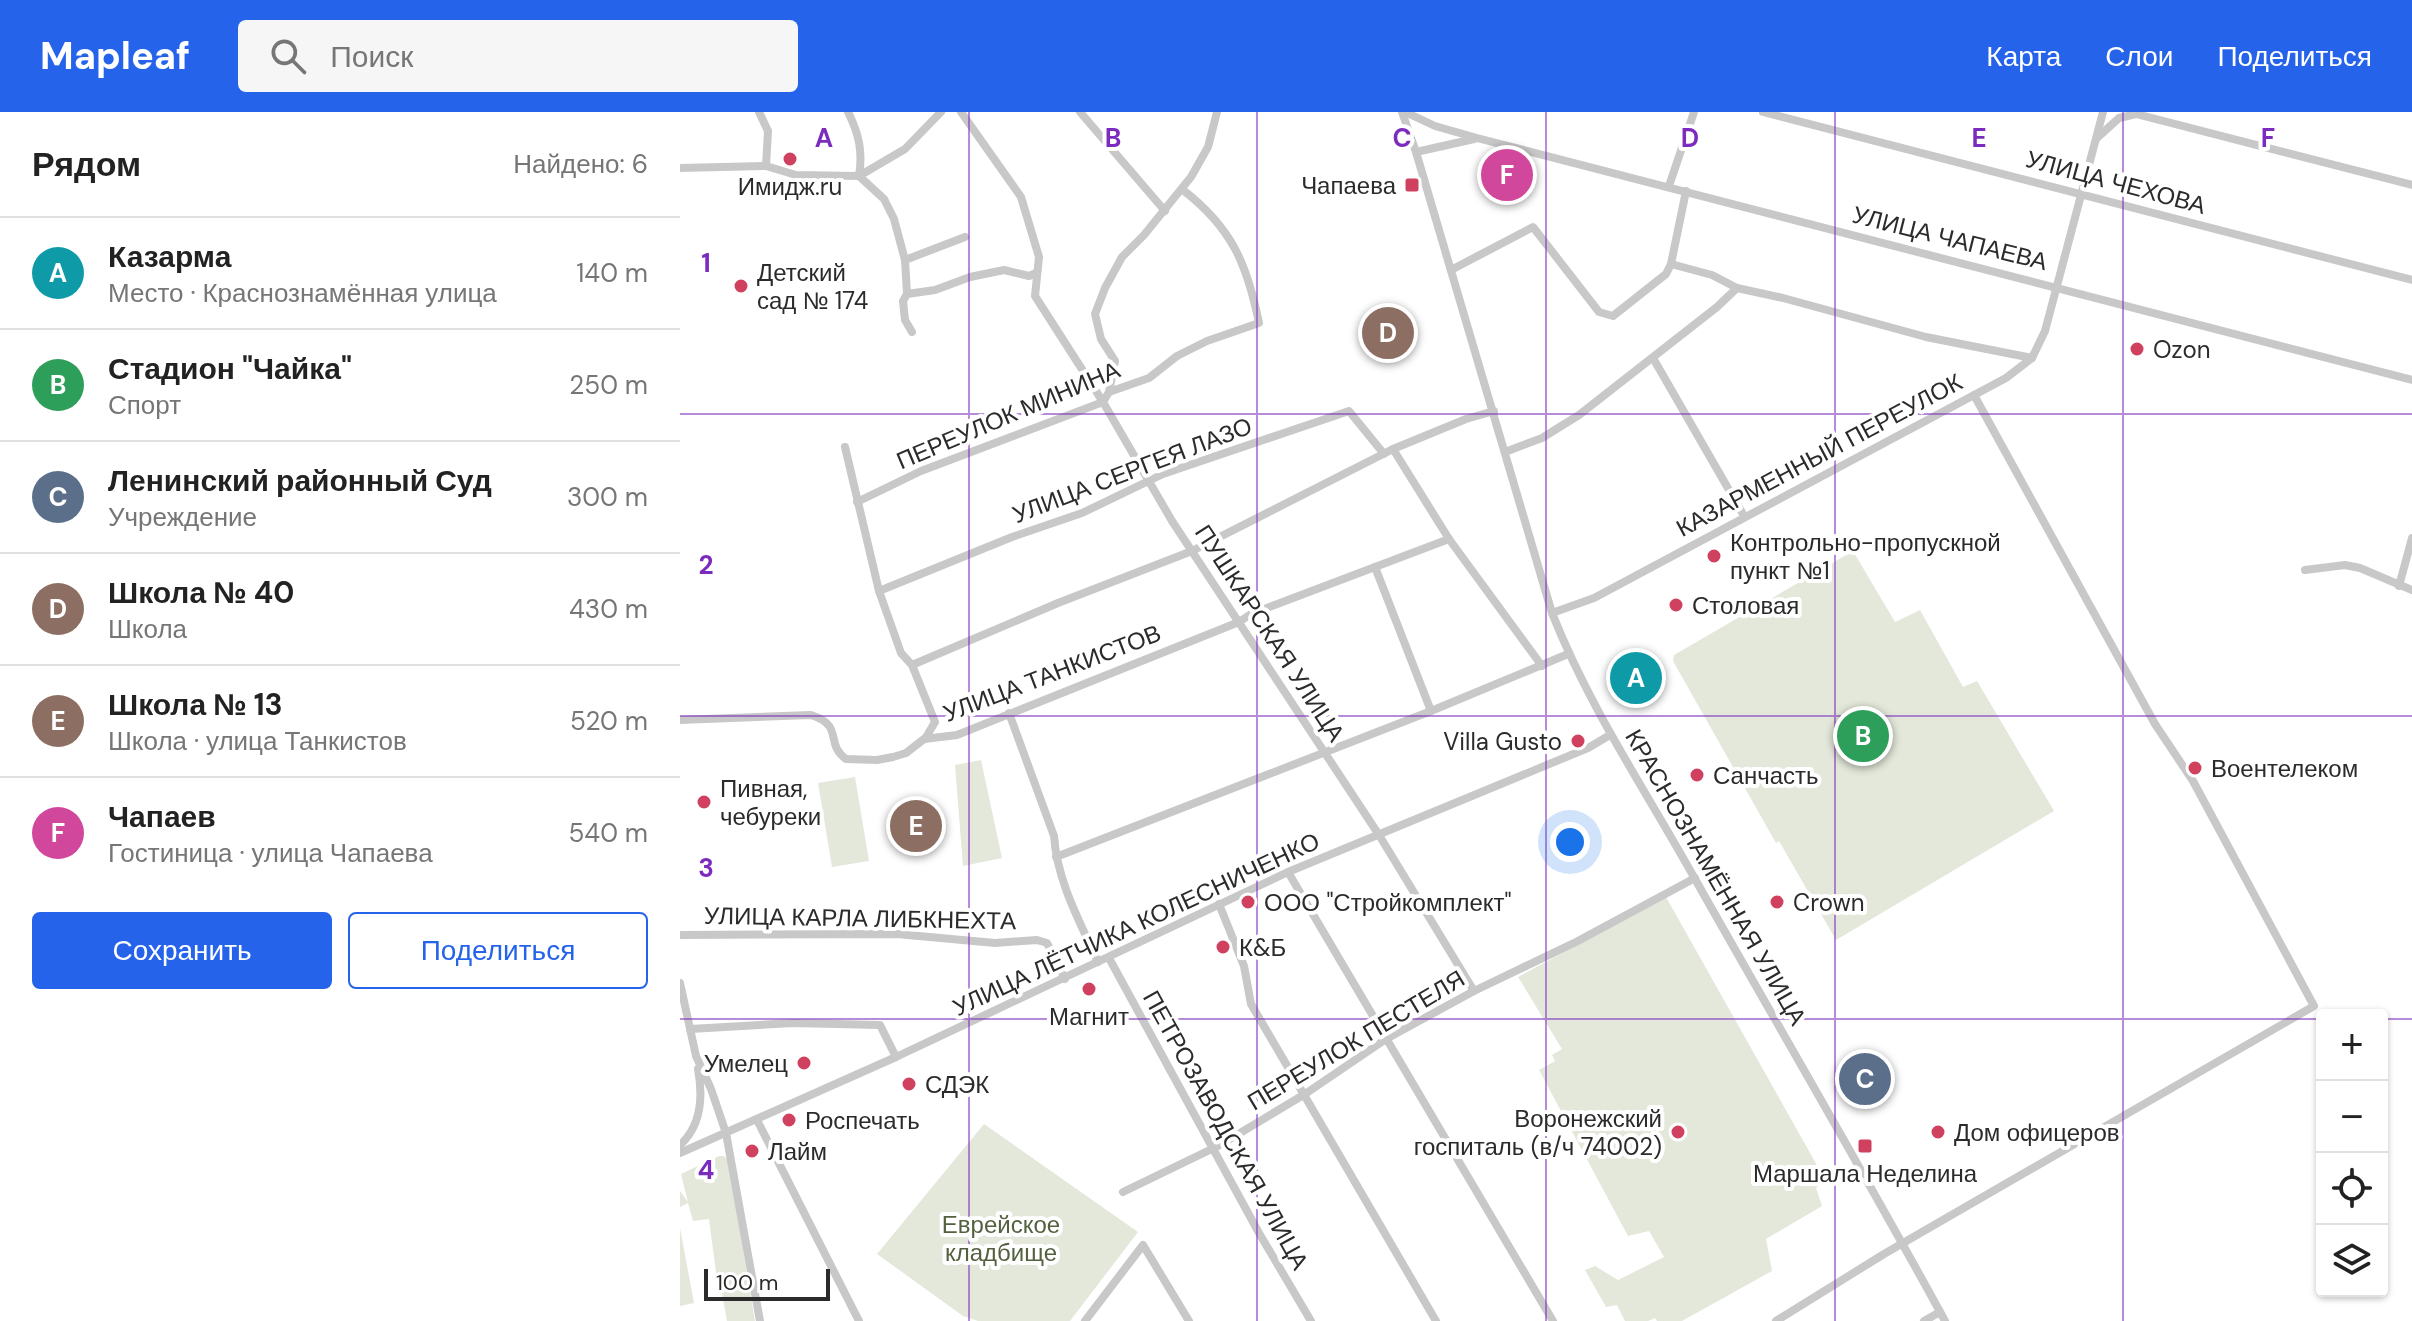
<!DOCTYPE html>
<html lang="ru">
<meta charset="utf-8">
<style>
body{margin:0;font-family:"DM Sans",sans-serif;background:#f6f6f6;color:#222}
.controls{position:absolute;right:24px;bottom:24px;display:grid;overflow:hidden;border-radius:8px;box-shadow:0 2px 6px #0004}
.controls button{width:72px;height:72px;display:grid;place-items:center;padding:0;border:0;border-bottom:2px solid #e0e0e0;background:#fff;color:#222;font:40px sans-serif}
.scale{position:absolute;left:24px;bottom:20px;width:126px;box-sizing:border-box;padding-left:8px;border:4px solid #2b2b2b;border-top:0;font-size:22px;line-height:28px;white-space:nowrap;color:#2b2b2b;-webkit-text-stroke:6px #fff;paint-order:stroke}
.you{position:absolute;left:890px;top:730px;width:28px;height:28px;margin:-20px;border:6px solid #fff;border-radius:50%;background:#1a73e8;box-shadow:0 0 0 12px #1a73e833}
.badge{display:grid;place-items:center;width:52px;height:52px;border-radius:50%;background:#2563eb;color:#fff;font-size:26px;font-weight:700}
.pin{position:absolute;translate:-50% -50%;border:4px solid #fff;box-shadow:0 2px 8px #0006}
.list{margin:0;padding:0;list-style:none}
h2{display:flex;justify-content:space-between;align-items:center;height:104px;margin:0;padding:0 32px;font-size:34px}
h2 small{font-size:26px;font-weight:400;color:#767676}
.list li{display:grid;grid-template-columns:52px 1fr auto;gap:24px;align-items:center;box-sizing:border-box;height:112px;padding:0 32px;border-top:2px solid #e0e0e0}
.list b{display:block;font-size:30px;white-space:nowrap}
.list p{margin:0;font-size:26px;white-space:nowrap;color:#767676}
.list em{font-size:26px;font-style:normal;color:#767676}
.actions{display:flex;gap:16px;padding:24px 32px}
.actions a{flex:1;padding:18px 0;border:2px solid #2563eb;border-radius:8px;text-align:center;font-size:28px;color:#2563eb}
.actions .main{background:#2563eb;color:#fff}
.icon{flex:none;width:44px;height:44px;fill:none;stroke:currentColor;stroke-width:2;stroke-linecap:round;stroke-linejoin:round}
.map{position:relative;flex:none;width:1732px;height:1209px;overflow:hidden}
header{display:flex;align-items:center;gap:48px;box-sizing:border-box;height:112px;padding:0 40px;background:#2563eb;color:#fff}
header strong{font-size:38px}
nav{display:flex;gap:44px;margin-inline-start:auto;font-size:28px}
.search{width:560px;height:72px;background:#f6f6f6;display:flex;align-items:center;gap:20px;box-sizing:border-box;padding:0 28px;border-radius:8px;color:#767676;font-size:30px}
main{display:flex}
aside{flex:1;background:#fff}
.map>svg:first-child{display:block}
.green{fill:#e3e8da}
.lines{fill:none;stroke-linecap:round;stroke-linejoin:round}
.minor{stroke:#c8c8c8;stroke-width:8}
.grid{fill:none;stroke:#7b2cbf;stroke-width:2;stroke-opacity:0.55}
.poi-dot{fill:#cf415f;stroke:#fff;stroke-width:3}
.labels{text-anchor:middle;dominant-baseline:central;stroke-width:8;stroke-linejoin:round;paint-order:stroke}
.street-label{font-size:24px;fill:#2b2b2b;stroke:#fff}
.poi-label{font-size:24px;fill:#2b2b2b;stroke:#fff;text-anchor:start}
.park-label{font-size:24px;fill:#54613f;stroke:#fff}
.grid-label{font-size:26px;text-anchor:middle;font-weight:bold;fill:#7b2cbf;stroke:#fff;stroke-width:8;stroke-linejoin:round;paint-order:stroke}
</style>
<header>
<strong>Mapleaf</strong>
<div class="search"><svg class="icon" aria-label="search" viewBox="0 0 24 24"><circle cx="10" cy="10" r="6"/><path d="M15 15l6 6"/></svg>Поиск</div>
<nav><a>Карта</a><a>Слои</a><a>Поделиться</a></nav>
</header>
<main>
<aside>
<h2>Рядом<small>Найдено: 6</small></h2>
<ul class="list">
<li><span class="badge" style="background:#0f9aa8">A</span><div><b>Казарма</b><p>Место · Краснознамённая улица</p></div><em>140 m</em></li>
<li><span class="badge" style="background:#2e9e5b">B</span><div><b>Стадион &quot;Чайка&quot;</b><p>Спорт</p></div><em>250 m</em></li>
<li><span class="badge" style="background:#5c6f8a">C</span><div><b>Ленинский районный Суд</b><p>Учреждение</p></div><em>300 m</em></li>
<li><span class="badge" style="background:#8d6e63">D</span><div><b>Школа № 40</b><p>Школа</p></div><em>430 m</em></li>
<li><span class="badge" style="background:#8d6e63">E</span><div><b>Школа № 13</b><p>Школа · улица Танкистов</p></div><em>520 m</em></li>
<li><span class="badge" style="background:#d1479c">F</span><div><b>Чапаев</b><p>Гостиница · улица Чапаева</p></div><em>540 m</em></li>
</ul>
<div class="actions"><a class="main">Сохранить</a><a>Поделиться</a></div>
</aside>
<div class="map">
<svg width="1732" height="1209" viewBox="0 0 1732 1209">
<rect width="100%" height="100%" fill="#fff"/>
<g class="green">
<polygon points="1173,439 1215,510 1240,498 1283,575 1297,569 1374,699 1156,828 1099,729 1096,731 993,549 994,543"/>
<polygon points="301,648 322,746 283,754 275,653"/>
<polygon points="175,665 189,749 152,755 138,671"/>
<polygon points="986,785 1143,1064 1142,1070 1136,1076 1142,1094 1086,1127 1092,1159 1002,1209 977,1209 975,1206 968,1209 945,1209 937,1193 926,1195 905,1158 915,1154 938,1168 984,1145 969,1119 948,1124 859,958 875,949 872,943 882,937 838,865"/>
<polygon points="304,1012 458,1120 390,1209 298,1209 283,1204 197,1142"/>
<polygon points="39,1044 44,1044 48,1048 75,1209 47,1209 41,1176 38,1176 29,1107 13,1109 8,1091 0,1095 0,1079 8,1090 1,1062"/>
<polygon points="0,1116 14,1191 0,1194"/>
</g>
<g class="lines">
<g class="minor">
<polyline points="79,0 88,19 86,54"/>
<path d="M 168,0 C 179,22 183,40 179,64 L 204,87 L 214,107 L 225,148 L 227,182 L 223,189 L 225,208 L 232,220"/>
<polyline points="281,0 341,85 359,145 355,184 423,290 492,409 699,723 794,879"/>
<polyline points="400,0 485,99"/>
<path d="M 722,0 L 736,40 L 872,501 C 909,595 966,679 1015,767 C 1098,914 1184,1060 1265,1209"/>
<polyline points="725,0 755,14 797,26 1732,268"/>
<polyline points="1083,0 1732,168"/>
<polyline points="1417,26 1439,6 1456,2 1732,73"/>
<polyline points="736,40 794,27"/>
<polyline points="0,56 86,54 116,63 179,64 225,37 261,0"/>
<polyline points="989,74 1014,0"/>
<polyline points="225,148 285,125"/>
<polyline points="771,158 853,115 919,200 933,204 986,162 991,152"/>
<polyline points="1057,176 1103,186 1246,225 1352,246"/>
<polyline points="227,182 255,178 290,165 324,158 349,164 356,161"/>
<polyline points="973,246 1064,404"/>
<polyline points="429,280 435,249 421,227 415,202 425,176 442,145 464,123 511,65 528,35 537,0"/>
<polyline points="165,335 199,479 221,541 232,553 255,610 245,627"/>
<polyline points="713,337 769,427 862,554"/>
<polyline points="825,340 862,326 899,303 1037,195 1057,176 1032,163 991,152 1006,79"/>
<path d="M 177,390 L 241,359 L 423,290 L 429,280 L 469,266 L 497,244 L 527,229 L 579,211 C 567,152 552,116 503,78"/>
<polyline points="695,455 751,599"/>
<polyline points="1625,458 1665,453 1680,456 1732,478"/>
<polyline points="1719,474 1732,426"/>
<polyline points="199,479 332,425 402,401 483,362 669,299 704,342"/>
<polyline points="872,501 914,486 1326,266 1352,246 1365,219 1423,0"/>
<polyline points="232,553 378,491 512,439 713,337 786,307 814,299"/>
<path d="M 329,601 L 374,724 C 377,769 400,810 418,850"/>
<path d="M 0,608 L 131,603 C 165,614 144,631 166,647 L 197,648 L 213,645 L 226,641 L 244,627 L 277,623 L 559,510 L 571,502 L 769,427"/>
<polyline points="376,745 751,599 888,542"/>
<polyline points="608,760 873,1209"/>
<polyline points="539,792 564,854 571,892 756,1209"/>
<polyline points="0,823 217,822 315,831 357,828 367,831 385,867"/>
<polyline points="429,846 579,1121 631,1209"/>
<polyline points="0,871 16,944 31,977 46,1021 80,1209"/>
<polyline points="10,917 113,911 200,913 216,945"/>
<polyline points="77,1008 179,1209"/>
<path d="M 0,1033 C 22,1013 23,984 18,957"/>
<polyline points="0,1041 216,945 608,760 908,636 930,623"/>
<polyline points="443,1080 540,1033 625,982 706,927 794,879 896,830 1015,766"/>
<polyline points="405,1209 463,1133 509,1209"/>
<polyline points="1096,1209 1204,1142 1634,894 1513,669 1475,612 1294,283"/>
<polyline points="1244,1209 1260,1200"/>
</g>
</g>
<path class="grid" d="M 289,0 L 289,1209M 577,0 L 577,1209M 866,0 L 866,1209M 1155,0 L 1155,1209M 1443,0 L 1443,1209M 0,302 L 1732,302M 0,604 L 1732,604M 0,907 L 1642,907M 1702,907 L 1732,907"/>
<g class="poi-dot">
<circle cx="110" cy="47" r="8"/>
<rect x="724" y="65" width="16" height="16" rx="4"/>
<circle cx="61" cy="174" r="8"/>
<circle cx="1457" cy="237" r="8"/>
<circle cx="1034" cy="444" r="8"/>
<circle cx="996" cy="493" r="8"/>
<circle cx="898" cy="629" r="8"/>
<circle cx="1515" cy="656" r="8"/>
<circle cx="1017" cy="663" r="8"/>
<circle cx="24" cy="690" r="8"/>
<circle cx="568" cy="790" r="8"/>
<circle cx="1097" cy="790" r="8"/>
<circle cx="543" cy="835" r="8"/>
<circle cx="409" cy="877" r="8"/>
<circle cx="124" cy="951" r="8"/>
<circle cx="229" cy="972" r="8"/>
<circle cx="109" cy="1008" r="8"/>
<circle cx="998" cy="1020" r="8"/>
<circle cx="1258" cy="1020" r="8"/>
<rect x="1177" y="1026" width="16" height="16" rx="4"/>
<circle cx="72" cy="1039" r="8"/>
</g>
<g class="labels">
<g class="street-label">
<text transform="translate(1436 70) rotate(15)">УЛИЦА ЧЕХОВА</text>
<text transform="translate(1270 126) rotate(14)">УЛИЦА ЧАПАЕВА</text>
<text transform="translate(328 303) rotate(-23)">ПЕРЕУЛОК МИНИНА</text>
<text transform="translate(1139 343) rotate(-28)">КАЗАРМЕННЫЙ ПЕРЕУЛОК</text>
<text transform="translate(452 358) rotate(-21)">УЛИЦА СЕРГЕЯ ЛАЗО</text>
<text transform="translate(590 521) rotate(57)">ПУШКАРСКАЯ УЛИЦА</text>
<text transform="translate(372 561) rotate(-21)">УЛИЦА ТАНКИСТОВ</text>
<text transform="translate(1036 765) rotate(60)">КРАСНОЗНАМЁННАЯ УЛИЦА</text>
<text transform="translate(180 806) rotate(1)">УЛИЦА КАРЛА ЛИБКНЕХТА</text>
<text transform="translate(456 812) rotate(-25)">УЛИЦА ЛЁТЧИКА КОЛЕСНИЧЕНКО</text>
<text transform="translate(676 928) rotate(-31)">ПЕРЕУЛОК ПЕСТЕЛЯ</text>
<text transform="translate(546 1018) rotate(61)">ПЕТРОЗАВОДСКАЯ УЛИЦА</text>
</g>
<g class="poi-label">
<text x="716" y="73" text-anchor="end">Чапаева</text>
<text x="110" y="74" text-anchor="middle">Имидж.ru</text>
<text x="77" y="160">Детский<tspan x="77" dy="28">сад № 174</tspan></text>
<text x="1473" y="237">Ozon</text>
<text x="1050" y="430">Контрольно-пропускной<tspan x="1050" dy="28">пункт №1</tspan></text>
<text x="1012" y="493">Столовая</text>
<text x="882" y="629" text-anchor="end">Villa Gusto</text>
<text x="1531" y="656">Воентелеком</text>
<text x="1033" y="663">Санчасть</text>
<text x="40" y="676">Пивная,<tspan x="40" dy="28">чебуреки</tspan></text>
<text x="584" y="790">ООО "Стройкомплект"</text>
<text x="1113" y="790">Crown</text>
<text x="559" y="835">К&amp;Б</text>
<text x="409" y="904" text-anchor="middle">Магнит</text>
<text x="108" y="951" text-anchor="end">Умелец</text>
<text x="245" y="972">СДЭК</text>
<text x="982" y="1006" text-anchor="end">Воронежский<tspan x="982" dy="28">госпиталь (в/ч 74002)</tspan></text>
<text x="125" y="1008">Роспечать</text>
<text x="1274" y="1020">Дом офицеров</text>
<text x="88" y="1039">Лайм</text>
<text x="1185" y="1061" text-anchor="middle">Маршала Неделина</text>
</g>
<g class="park-label">
<text x="321" y="1112">Еврейское<tspan x="321" dy="28">кладбище</tspan></text>
</g>
</g>
<g class="grid-label">
<text x="144" y="35">A</text>
<text x="433" y="35">B</text>
<text x="722" y="35">C</text>
<text x="1010" y="35">D</text>
<text x="1299" y="35">E</text>
<text x="1588" y="35">F</text>
<text x="26" y="160">1</text>
<text x="26" y="462">2</text>
<text x="26" y="765">3</text>
<text x="26" y="1067">4</text>
</g>
</svg>
<div class="controls">
<button>+</button>
<button>−</button>
<button><svg class="icon" aria-label="locate" viewBox="0 0 24 24"><circle cx="12" cy="12" r="6"/><path d="M12 2v4M12 18v4M2 12h4M18 12h4"/></svg></button>
<button><svg class="icon" aria-label="layers" viewBox="0 0 24 24"><path d="M12 4l9 5-9 5-9-5zM3 14l9 5 9-5"/></svg></button>
</div>
<div class="scale">100 m</div>
<div class="you"></div>
<div class="pin badge" style="left:956px;top:566px;background:#0f9aa8">A</div>
<div class="pin badge" style="left:1183px;top:624px;background:#2e9e5b">B</div>
<div class="pin badge" style="left:1185px;top:967px;background:#5c6f8a">C</div>
<div class="pin badge" style="left:708px;top:221px;background:#8d6e63">D</div>
<div class="pin badge" style="left:236px;top:714px;background:#8d6e63">E</div>
<div class="pin badge" style="left:827px;top:63px;background:#d1479c">F</div>
</div>
</main>
